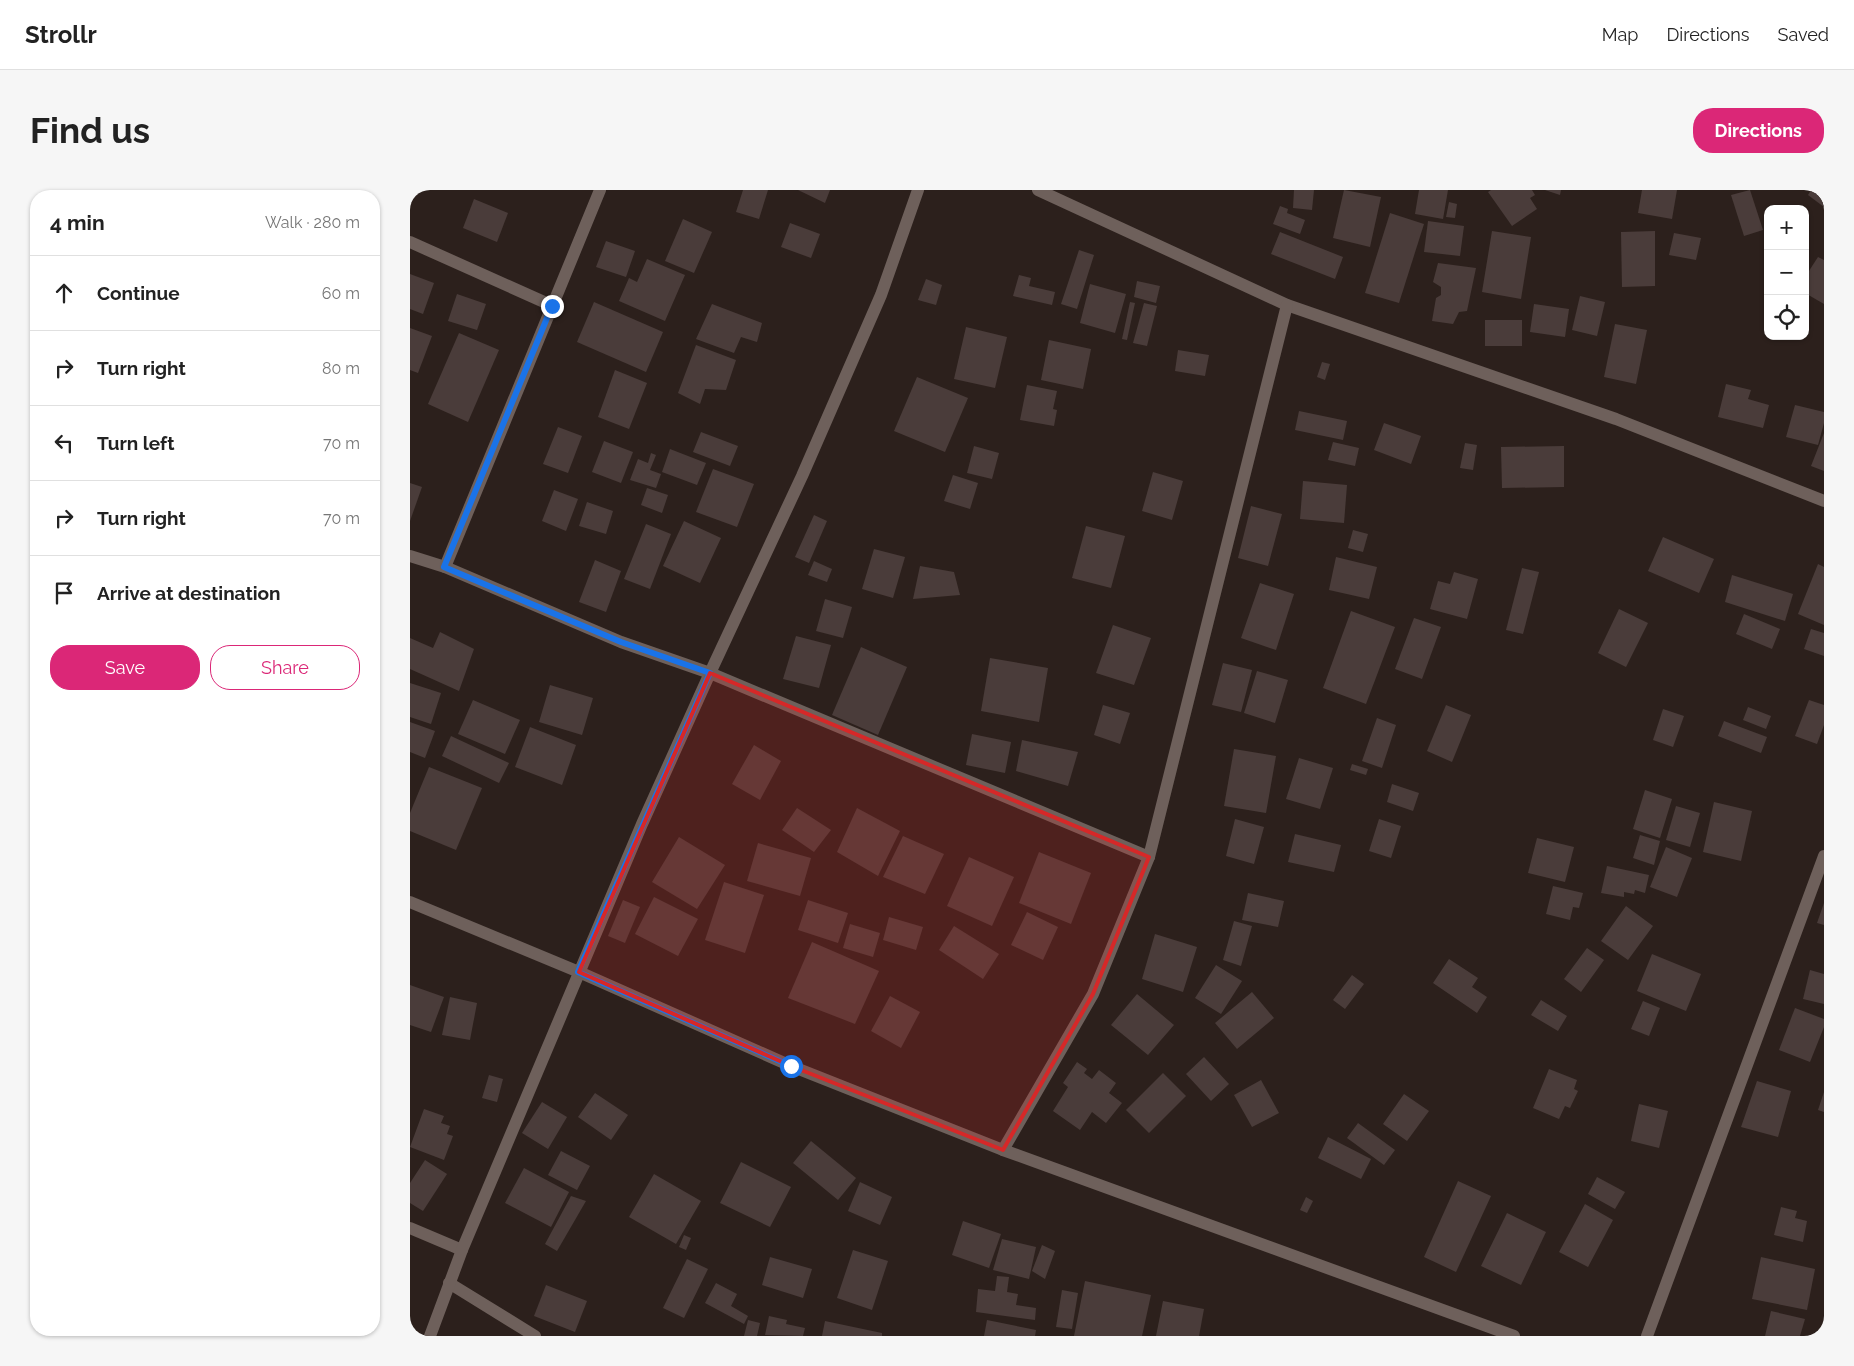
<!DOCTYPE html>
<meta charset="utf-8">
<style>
body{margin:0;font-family:Raleway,sans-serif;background:#f6f6f6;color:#222}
.controls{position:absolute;right:15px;top:15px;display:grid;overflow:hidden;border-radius:10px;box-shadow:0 1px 4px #0004}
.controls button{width:45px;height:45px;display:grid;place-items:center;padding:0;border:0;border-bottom:1px solid #e0e0e0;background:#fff;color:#222;font:25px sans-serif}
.stop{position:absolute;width:15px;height:15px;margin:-11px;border:4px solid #1a73e8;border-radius:50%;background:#fff}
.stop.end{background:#1a73e8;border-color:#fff;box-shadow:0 1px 5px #0008}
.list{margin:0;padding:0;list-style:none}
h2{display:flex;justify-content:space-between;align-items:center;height:65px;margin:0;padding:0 20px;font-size:21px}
h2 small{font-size:16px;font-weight:400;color:#767676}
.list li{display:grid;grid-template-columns:32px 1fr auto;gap:15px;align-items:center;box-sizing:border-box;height:75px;padding:0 20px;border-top:1px solid #e0e0e0}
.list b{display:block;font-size:19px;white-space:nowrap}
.list em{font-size:16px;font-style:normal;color:#767676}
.actions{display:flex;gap:10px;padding:15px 20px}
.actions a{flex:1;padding:11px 0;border:1px solid #db2777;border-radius:20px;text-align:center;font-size:18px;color:#db2777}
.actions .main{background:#db2777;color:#fff}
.icon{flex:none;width:28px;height:28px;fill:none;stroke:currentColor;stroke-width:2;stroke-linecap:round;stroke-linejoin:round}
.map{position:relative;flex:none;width:1414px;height:1146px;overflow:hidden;border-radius:20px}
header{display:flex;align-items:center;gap:30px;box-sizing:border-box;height:70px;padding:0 25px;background:#fff;border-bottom:1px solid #e0e0e0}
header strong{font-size:24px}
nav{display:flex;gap:28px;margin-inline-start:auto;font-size:18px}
.intro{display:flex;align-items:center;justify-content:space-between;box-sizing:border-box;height:120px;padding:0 30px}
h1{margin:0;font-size:35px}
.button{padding:12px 22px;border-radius:20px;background:#db2777;color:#fff;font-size:18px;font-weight:700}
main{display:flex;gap:30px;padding:0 30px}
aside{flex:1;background:#fff;border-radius:20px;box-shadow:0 1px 4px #0004}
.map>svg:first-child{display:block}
.building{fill:#4a3c3a}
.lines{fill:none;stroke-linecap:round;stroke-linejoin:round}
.minor{stroke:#6e605b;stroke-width:12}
.tertiary{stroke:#6e605b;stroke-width:12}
.route{stroke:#1a73e8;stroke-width:6}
.marked{fill:#d62828;fill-opacity:0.2;stroke:#d62828;stroke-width:4;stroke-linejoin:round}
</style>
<header>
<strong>Strollr</strong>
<nav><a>Map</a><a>Directions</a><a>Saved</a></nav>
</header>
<div class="intro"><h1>Find us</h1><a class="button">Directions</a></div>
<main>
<aside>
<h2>4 min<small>Walk · 280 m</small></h2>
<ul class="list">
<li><svg class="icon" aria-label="ahead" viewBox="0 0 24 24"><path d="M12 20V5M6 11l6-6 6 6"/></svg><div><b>Continue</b></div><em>60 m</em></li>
<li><svg class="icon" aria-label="right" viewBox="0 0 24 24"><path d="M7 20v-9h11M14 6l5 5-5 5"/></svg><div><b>Turn right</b></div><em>80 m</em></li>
<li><svg class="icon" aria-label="left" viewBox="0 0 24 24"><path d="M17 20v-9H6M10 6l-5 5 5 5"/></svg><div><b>Turn left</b></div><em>70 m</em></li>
<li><svg class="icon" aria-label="right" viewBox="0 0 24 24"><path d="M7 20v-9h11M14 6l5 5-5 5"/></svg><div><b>Turn right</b></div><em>70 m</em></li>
<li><svg class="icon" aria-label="arrive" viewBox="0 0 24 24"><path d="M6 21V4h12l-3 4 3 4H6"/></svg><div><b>Arrive at destination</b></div></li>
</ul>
<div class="actions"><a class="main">Save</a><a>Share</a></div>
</aside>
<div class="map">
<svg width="1414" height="1146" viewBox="0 0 1414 1146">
<rect width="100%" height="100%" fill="#2c201c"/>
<g class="building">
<polygon points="333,0 358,0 349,29 326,22"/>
<polygon points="388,0 420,0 415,13"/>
<polygon points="884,0 904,0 902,20 883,18"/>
<polygon points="934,0 971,7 960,57 923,48"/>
<polygon points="1009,0 1038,0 1033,29 1005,24"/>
<polygon points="1081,0 1122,0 1125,5 1120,8 1127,19 1102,36 1078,2"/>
<polygon points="1135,0 1151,0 1150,5"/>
<polygon points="1232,0 1267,0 1262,29 1228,23"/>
<polygon points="1340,0 1353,40 1334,46 1321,5"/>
<polygon points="1401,0 1414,0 1414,17 1398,5"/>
<polygon points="64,9 98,23 87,52 53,38"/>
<polygon points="1039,12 1047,14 1045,28 1036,27"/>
<polygon points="870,16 878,19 877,23 895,30 890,44 863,34"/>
<polygon points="980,23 1014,34 989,113 955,103"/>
<polygon points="273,29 302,42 284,83 255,71"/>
<polygon points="1018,31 1054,36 1050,66 1014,62"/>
<polygon points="380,33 410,44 401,68 371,57"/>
<polygon points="1082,41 1121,47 1111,109 1072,102"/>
<polygon points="1245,41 1245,96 1212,97 1211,42"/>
<polygon points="870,42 933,67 925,89 861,64"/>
<polygon points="1264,43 1291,48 1286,70 1259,65"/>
<polygon points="196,51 225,61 216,87 186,77"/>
<polygon points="669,60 684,65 667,119 651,114"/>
<polygon points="1408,67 1414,70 1414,114 1395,103 1395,87"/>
<polygon points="237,69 275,85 255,131 209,111 219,88 227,92"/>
<polygon points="1028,73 1066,78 1057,121 1049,122 1043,134 1022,131 1026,108 1031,105 1031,97 1023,92"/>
<polygon points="0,84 24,93 13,124 0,119"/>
<polygon points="609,85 621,88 619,96 645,102 642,115 603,106"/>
<polygon points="516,89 532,95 526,115 508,110"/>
<polygon points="727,91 750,96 746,113 724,107"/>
<polygon points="680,94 716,104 705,143 670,133"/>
<polygon points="47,104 76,114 67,140 38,131"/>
<polygon points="1170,106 1195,112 1187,146 1162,140"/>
<polygon points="184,112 253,142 236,182 167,152"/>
<polygon points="720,112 725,113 717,150 712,149"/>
<polygon points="734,113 747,116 737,156 723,153"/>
<polygon points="302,114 352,133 347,152 331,147 324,163 286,149"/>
<polygon points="1124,114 1159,119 1155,147 1120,142"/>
<rect x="1075" y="130" width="37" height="26"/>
<polygon points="1205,134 1237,140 1226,194 1194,187"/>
<polygon points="556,137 597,147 585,198 544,189"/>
<polygon points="0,138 22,146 8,183 0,180"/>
<polygon points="49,143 89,160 58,232 18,214"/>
<polygon points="639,150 681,159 673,199 631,190"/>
<polygon points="286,155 326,170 316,200 295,199 290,214 268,203"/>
<polygon points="768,160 799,165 795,186 765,181"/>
<polygon points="912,172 920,174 915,190 907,187"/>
<polygon points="205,180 237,193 219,239 188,227"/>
<polygon points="507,187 558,208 535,262 484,241"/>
<polygon points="1316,194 1341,200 1338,209 1359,215 1353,238 1308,227"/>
<polygon points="617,195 647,201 643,219 647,220 644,236 610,230"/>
<polygon points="1385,215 1414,222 1414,233 1408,255 1376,247"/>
<polygon points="889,221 937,231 933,250 885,240"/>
<polygon points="974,233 1011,246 1001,274 964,260"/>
<polygon points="148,237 172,246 158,283 133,274"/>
<polygon points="291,242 328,256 320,276 283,262"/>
<polygon points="1414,243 1414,281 1401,276"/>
<polygon points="194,251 223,262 211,293 182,282"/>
<polygon points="923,252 949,258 945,276 918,270"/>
<polygon points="1055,253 1067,255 1063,280 1050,278"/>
<polygon points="564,256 589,263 582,289 557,283"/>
<polygon points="1154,256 1154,297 1092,298 1091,257"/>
<polygon points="260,259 296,273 287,295 252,282"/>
<polygon points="241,263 246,265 240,280 251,284 246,298 220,290 228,269 238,273"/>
<polygon points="303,279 344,294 327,337 286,322"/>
<polygon points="743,282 773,291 762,330 732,321"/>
<polygon points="543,285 568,293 560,319 534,311"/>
<polygon points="893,291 937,295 934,333 890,329"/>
<polygon points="0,293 12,297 0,331"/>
<polygon points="237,298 258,305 252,323 231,315"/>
<polygon points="144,300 168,309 156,341 132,331"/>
<polygon points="177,312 203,321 196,344 169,336"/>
<polygon points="841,316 872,324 858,376 828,368"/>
<polygon points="404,325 417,331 399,373 385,367"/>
<polygon points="274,331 311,348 290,393 253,376"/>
<polygon points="236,334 261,344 240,399 214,389"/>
<polygon points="676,336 715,346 701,398 662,388"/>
<polygon points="943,340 958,344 953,362 938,358"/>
<polygon points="1253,347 1304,369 1289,403 1238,381"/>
<polygon points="464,359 495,367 483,408 452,399"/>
<polygon points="926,367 967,377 959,409 919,400"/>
<polygon points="185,370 211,381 196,422 169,412"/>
<polygon points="404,371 422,379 417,392 398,385"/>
<polygon points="1408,374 1414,377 1414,435 1388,424"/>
<polygon points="510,376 544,382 550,405 503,409"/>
<polygon points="1112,378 1129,382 1113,444 1096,440"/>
<polygon points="1044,382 1068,389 1057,429 1020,419 1028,391 1040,394"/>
<polygon points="1322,385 1383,404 1375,431 1315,412"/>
<polygon points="850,393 884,404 866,460 831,448"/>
<polygon points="415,409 442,417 433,448 406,441"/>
<polygon points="1209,419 1238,433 1216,477 1188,463"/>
<polygon points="941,421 985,437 956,514 913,498"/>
<polygon points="1334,424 1370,439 1362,459 1326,444"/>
<polygon points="1004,428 1031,437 1012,489 985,479"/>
<polygon points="703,435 741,448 724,495 686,483"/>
<polygon points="1401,439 1414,443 1414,466 1394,459"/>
<polygon points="30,442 64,459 49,501 0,479 0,448 23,458"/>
<polygon points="386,446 421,455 409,498 373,489"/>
<polygon points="451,457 497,477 468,545 422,525"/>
<polygon points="580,468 638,478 629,532 571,521"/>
<polygon points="813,473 842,480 831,522 802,515"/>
<polygon points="847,481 878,490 865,533 834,523"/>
<polygon points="0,493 31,503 21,534 0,527"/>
<polygon points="140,495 183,508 172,545 129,532"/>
<polygon points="63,510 110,530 95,564 48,544"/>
<polygon points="1399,510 1414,515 1414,535 1407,554 1385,546"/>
<polygon points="693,515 720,523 710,554 684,545"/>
<polygon points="1036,515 1061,525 1042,572 1017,561"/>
<polygon points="1338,517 1361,526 1356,539 1333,530"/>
<polygon points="1253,519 1274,526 1263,557 1243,550"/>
<polygon points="967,528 986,535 972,578 952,571"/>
<polygon points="1314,531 1357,547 1351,563 1308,546"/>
<polygon points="0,532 25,541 15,568 0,562"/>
<polygon points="120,537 166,555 152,595 105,577"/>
<polygon points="562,544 601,552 595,583 556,575"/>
<polygon points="41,546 99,573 89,593 32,566"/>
<polygon points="612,550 668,562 658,596 606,581"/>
<polygon points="344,555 371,571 350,610 322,594"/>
<polygon points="824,559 866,566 856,623 814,616"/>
<polygon points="889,568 923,578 910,619 876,609"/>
<polygon points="942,574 958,579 956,585 940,580"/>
<polygon points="19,577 72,598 46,660 0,641 0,623"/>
<polygon points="982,594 1009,603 1003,621 977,612"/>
<polygon points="1235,600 1262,609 1250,648 1223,639"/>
<polygon points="1304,612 1342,621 1331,671 1293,662"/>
<polygon points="1266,616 1290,623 1280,657 1256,650"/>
<polygon points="387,618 421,640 404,662 372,640"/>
<polygon points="447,618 490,641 468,686 427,662"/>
<polygon points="825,629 854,637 844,674 816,666"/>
<polygon points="969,629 991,636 981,668 959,661"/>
<polygon points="885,644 931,655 924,682 878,672"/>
<polygon points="1230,645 1250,651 1244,675 1223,668"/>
<polygon points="493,646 534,664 515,704 473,687"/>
<polygon points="269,647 315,675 287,719 242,692"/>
<polygon points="1127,648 1164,657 1155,692 1118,683"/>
<polygon points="348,653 401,668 390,706 337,691"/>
<polygon points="1256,657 1282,668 1267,707 1240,697"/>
<polygon points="629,662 681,683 661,734 609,713"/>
<polygon points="559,667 604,687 582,736 537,716"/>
<polygon points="1197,676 1239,685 1235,703 1225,700 1224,704 1214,702 1214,707 1191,703"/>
<polygon points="314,692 354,705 335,763 295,750"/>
<polygon points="1143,696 1173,703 1169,718 1163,717 1160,730 1136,724"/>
<polygon points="838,703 874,711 868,737 832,730"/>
<polygon points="244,707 288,729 268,766 225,744"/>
<polygon points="213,710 230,717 215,753 198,746"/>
<polygon points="398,710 438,723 428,753 388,740"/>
<polygon points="1414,713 1414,735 1407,733"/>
<polygon points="1216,716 1243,736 1218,770 1191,751"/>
<polygon points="617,722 648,737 633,770 601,755"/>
<polygon points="479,727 513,737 506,760 473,750"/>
<polygon points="824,731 842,736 831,776 813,770"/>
<polygon points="440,734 470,743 463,767 433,758"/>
<polygon points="544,736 589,764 573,789 529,760"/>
<polygon points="745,744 787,757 773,802 732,789"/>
<polygon points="402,752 469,781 445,834 378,808"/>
<polygon points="1177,758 1194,770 1171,802 1154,789"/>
<polygon points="1242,764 1291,784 1276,821 1227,801"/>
<polygon points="1039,769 1068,788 1062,797 1077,807 1067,823 1023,793"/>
<polygon points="806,775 832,791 811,824 785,808"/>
<polygon points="1400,780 1414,784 1414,814 1393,809"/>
<polygon points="942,785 954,794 935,819 923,810"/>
<polygon points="0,795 34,807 21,842 0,835"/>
<polygon points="842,802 864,828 827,859 805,833"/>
<polygon points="727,804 764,835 738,865 701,835"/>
<polygon points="480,806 510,822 491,858 461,841"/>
<polygon points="40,807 67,813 60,850 32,845"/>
<polygon points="1131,810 1157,826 1148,841 1121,825"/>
<polygon points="1233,811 1250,818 1239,846 1221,839"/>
<polygon points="1385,818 1414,829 1414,837 1400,872 1369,860"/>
<polygon points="794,867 819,894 801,911 776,884"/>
<polygon points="667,872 677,879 674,883 682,889 689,880 706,893 699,903 712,913 696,933 682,922 670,940 643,921 658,897 653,893"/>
<polygon points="1139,879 1167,890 1164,899 1168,901 1160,918 1155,916 1149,929 1123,918"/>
<polygon points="753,883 776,906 739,943 716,920"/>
<polygon points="79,885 93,889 87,912 72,908"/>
<polygon points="851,890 869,923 842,937 824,905"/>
<polygon points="1347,891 1381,901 1368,947 1331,937"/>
<polygon points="1414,902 1414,922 1408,920"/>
<polygon points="185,903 218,925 201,950 168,927"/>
<polygon points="994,904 1019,921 997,951 973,934"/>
<polygon points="132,912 157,927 138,959 112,943"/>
<polygon points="1229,914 1258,921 1249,958 1221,951"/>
<polygon points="14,919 34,926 31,933 40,936 37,944 43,946 34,970 0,957"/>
<polygon points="948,933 985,960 974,975 937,948"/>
<polygon points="918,947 961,969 951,989 908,968"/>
<polygon points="401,951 446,988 428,1010 383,973"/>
<polygon points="151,961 180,976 167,1000 138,985"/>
<polygon points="15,970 37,984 13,1021 0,1013 0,993"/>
<polygon points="331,972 381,997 360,1037 310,1013"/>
<polygon points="114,978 159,1002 141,1037 95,1013"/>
<polygon points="244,984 291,1011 266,1054 219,1027"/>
<polygon points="1187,987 1215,1002 1205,1019 1178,1004"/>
<polygon points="1048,991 1081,1006 1046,1082 1014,1067"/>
<polygon points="450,992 482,1007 470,1035 438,1021"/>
<polygon points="161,1006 176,1011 147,1061 135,1054"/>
<polygon points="896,1007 903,1011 897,1023 890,1020"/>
<polygon points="1175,1014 1203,1030 1178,1077 1149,1062"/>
<polygon points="1371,1017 1387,1021 1385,1028 1397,1031 1393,1052 1364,1045"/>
<polygon points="1097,1023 1136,1042 1111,1095 1071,1076"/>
<polygon points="553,1031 591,1044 579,1078 542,1065"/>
<polygon points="274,1045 281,1048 276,1060 269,1057"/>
<polygon points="592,1049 626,1057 619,1089 583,1080"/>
<polygon points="632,1055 645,1061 635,1089 622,1081"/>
<polygon points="443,1060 478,1071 462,1120 427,1108"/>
<polygon points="360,1067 402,1079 393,1108 352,1095"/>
<polygon points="1351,1067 1405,1079 1397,1120 1342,1109"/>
<polygon points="277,1069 298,1079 274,1128 253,1118"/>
<polygon points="587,1086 599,1087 597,1102 608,1104 606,1115 626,1118 625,1130 566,1122 568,1099 585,1101"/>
<polygon points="675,1091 741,1105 732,1146 664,1146"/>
<polygon points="306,1093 327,1104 321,1116 338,1126 334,1134 295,1113"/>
<polygon points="136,1095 177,1111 165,1142 124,1126"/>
<polygon points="652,1100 668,1103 662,1139 646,1137"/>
<polygon points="753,1111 794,1119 789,1146 746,1146"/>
<polygon points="1361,1121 1395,1129 1390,1146 1355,1146"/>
<polygon points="359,1126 377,1130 376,1134 395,1138 393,1146 355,1145"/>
<polygon points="338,1130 350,1133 347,1146 334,1146"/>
<polygon points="577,1130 626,1140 625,1146 574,1146"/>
<polygon points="415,1131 472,1143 472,1146 412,1146"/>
</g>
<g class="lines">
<g class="minor">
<polyline points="628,0 877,115 1206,229 1414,311"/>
<polyline points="0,52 143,116"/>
<polyline points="0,366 35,377 211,452 300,483 739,667"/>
<polyline points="35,377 190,0"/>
<polyline points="593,960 683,804 739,667 877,115"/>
<polyline points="0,1038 52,1060"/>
<polyline points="39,1093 125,1146"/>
<polyline points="20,1146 52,1060 232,634 300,483 392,286 471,105 508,0"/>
<polyline points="1237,1146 1414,666"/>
</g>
<polyline class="tertiary" points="0,712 169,782 381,876 593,960 1104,1146"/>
</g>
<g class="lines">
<polyline class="route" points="142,116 34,377 211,452 300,483 168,782 381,876"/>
</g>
<path class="marked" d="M 300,483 L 739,667 L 683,804 L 593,960 L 381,876 L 169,782 Z"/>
</svg>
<div class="controls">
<button>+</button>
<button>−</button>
<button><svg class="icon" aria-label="locate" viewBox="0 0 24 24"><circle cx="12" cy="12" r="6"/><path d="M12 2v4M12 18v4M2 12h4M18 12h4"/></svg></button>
</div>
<div class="stop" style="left:381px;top:876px"></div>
<div class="stop end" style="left:142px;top:116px"></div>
</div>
</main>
